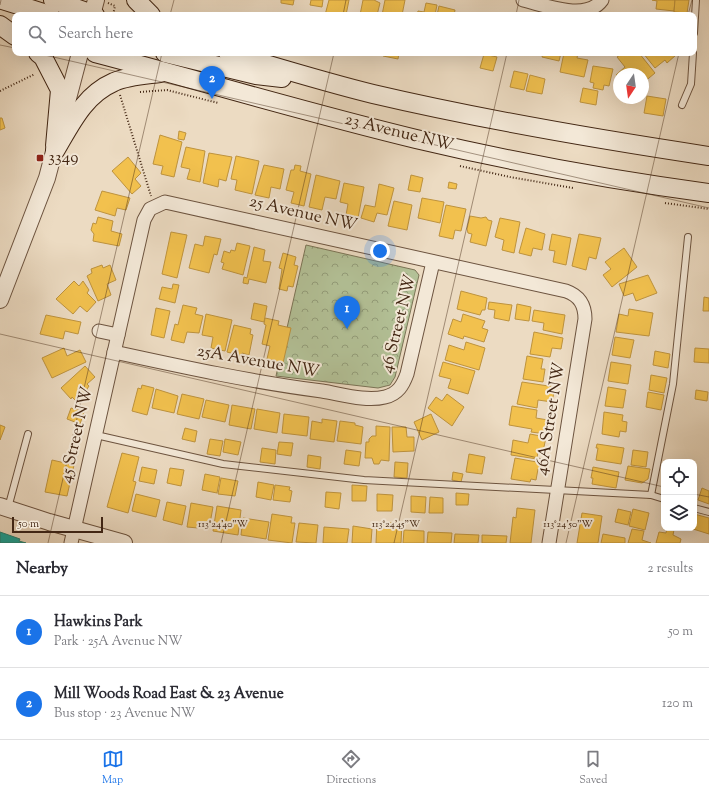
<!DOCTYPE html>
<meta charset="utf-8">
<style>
body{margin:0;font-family:"Sorts Mill Goudy",serif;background:#f2f2f3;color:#2b2b33}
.controls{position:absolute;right:12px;bottom:12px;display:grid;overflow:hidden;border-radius:8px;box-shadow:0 4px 16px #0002}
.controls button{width:36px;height:36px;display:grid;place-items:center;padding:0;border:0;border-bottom:1px solid #e1e1e2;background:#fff;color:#2b2b33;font:20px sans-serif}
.compass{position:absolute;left:613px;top:68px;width:36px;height:36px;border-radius:50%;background:#fff;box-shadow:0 4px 16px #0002;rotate:193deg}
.scale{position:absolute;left:12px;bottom:10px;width:91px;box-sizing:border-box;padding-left:4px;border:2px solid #432714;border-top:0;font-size:11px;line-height:14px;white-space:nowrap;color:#432714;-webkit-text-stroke:3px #f3e8d7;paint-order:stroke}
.you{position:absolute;left:380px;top:251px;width:14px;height:14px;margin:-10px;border:3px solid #fff;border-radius:50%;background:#1a73e8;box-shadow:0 0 0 6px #1a73e833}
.badge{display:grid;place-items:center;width:26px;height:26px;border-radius:50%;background:#1a73e8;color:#fff;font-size:13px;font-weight:700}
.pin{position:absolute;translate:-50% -33px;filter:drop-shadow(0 1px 2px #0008)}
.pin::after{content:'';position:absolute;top:21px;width:14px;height:12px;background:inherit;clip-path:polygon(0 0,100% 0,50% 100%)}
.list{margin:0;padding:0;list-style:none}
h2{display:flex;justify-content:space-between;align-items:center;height:52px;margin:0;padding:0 16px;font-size:17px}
h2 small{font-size:13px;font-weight:400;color:#7c7c81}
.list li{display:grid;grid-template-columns:26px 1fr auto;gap:12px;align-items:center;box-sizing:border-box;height:72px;padding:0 16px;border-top:1px solid #e1e1e2}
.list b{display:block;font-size:15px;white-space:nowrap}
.list p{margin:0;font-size:13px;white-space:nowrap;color:#7c7c81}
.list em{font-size:13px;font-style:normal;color:#7c7c81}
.icon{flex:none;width:22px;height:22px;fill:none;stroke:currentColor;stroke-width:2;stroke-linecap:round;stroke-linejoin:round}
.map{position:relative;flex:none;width:709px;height:543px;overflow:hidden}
.search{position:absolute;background:#fff;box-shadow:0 4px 16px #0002;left:12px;right:12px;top:12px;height:44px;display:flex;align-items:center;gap:10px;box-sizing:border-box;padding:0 14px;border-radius:8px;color:#7c7c81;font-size:15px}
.sheet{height:196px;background:#fff}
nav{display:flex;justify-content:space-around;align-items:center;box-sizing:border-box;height:56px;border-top:1px solid #e1e1e2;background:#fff;font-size:11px;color:#7c7c81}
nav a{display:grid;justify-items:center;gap:2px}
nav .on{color:#1a73e8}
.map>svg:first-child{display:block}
.park{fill:url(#park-crowns);stroke:#7b7456}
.homes{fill:#f2c14e;stroke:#be933d}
.public{fill:#17a398;stroke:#247e70}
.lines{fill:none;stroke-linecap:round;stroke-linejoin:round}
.service-casing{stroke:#6d5440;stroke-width:8}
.minor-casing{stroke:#6d5440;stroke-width:15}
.tertiary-casing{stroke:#6d5440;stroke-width:18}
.secondary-casing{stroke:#432714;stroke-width:20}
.path{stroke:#432714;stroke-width:2;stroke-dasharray:1 2;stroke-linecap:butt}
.service{stroke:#f3e8d7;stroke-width:6}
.minor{stroke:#f3e8d7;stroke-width:13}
.tertiary{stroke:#f3e8d7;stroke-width:16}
.secondary{stroke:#f3e8d7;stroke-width:18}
.ticks{fill:none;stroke:#432714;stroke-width:1;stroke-opacity:0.45}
.poi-dot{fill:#8f2418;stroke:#f3e8d7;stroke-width:1.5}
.labels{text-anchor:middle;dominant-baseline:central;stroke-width:4;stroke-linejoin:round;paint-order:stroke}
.street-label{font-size:17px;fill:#432714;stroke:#f3e8d7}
.poi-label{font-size:17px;fill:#432714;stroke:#f3e8d7;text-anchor:start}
.ticks-label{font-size:10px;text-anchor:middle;fill:#432714;stroke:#f3e8d7;stroke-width:4;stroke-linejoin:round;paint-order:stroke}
</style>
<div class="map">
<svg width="709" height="543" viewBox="0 0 709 543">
<defs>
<pattern id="park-crowns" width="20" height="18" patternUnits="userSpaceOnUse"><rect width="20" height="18" fill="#b3c197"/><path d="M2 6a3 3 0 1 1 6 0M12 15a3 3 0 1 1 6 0" fill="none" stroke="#939d7a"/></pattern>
</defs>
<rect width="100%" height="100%" fill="#ecdbc2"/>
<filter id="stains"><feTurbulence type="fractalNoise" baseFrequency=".005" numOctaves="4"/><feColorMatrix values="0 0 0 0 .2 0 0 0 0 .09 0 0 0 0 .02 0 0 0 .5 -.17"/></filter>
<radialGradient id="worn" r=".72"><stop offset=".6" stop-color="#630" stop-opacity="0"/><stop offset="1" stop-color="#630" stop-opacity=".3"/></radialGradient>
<polygon class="park" points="306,245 415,270 419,275 395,377 390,385 378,388 276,376"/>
<g class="homes">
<polygon points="281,0 294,0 293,5 281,3"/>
<polygon points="311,0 323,0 322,7 310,5"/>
<polygon points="329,0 349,0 346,15 325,15"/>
<polygon points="363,0 374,0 380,3 377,15 360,15"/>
<polygon points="385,0 405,0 402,15 382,15"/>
<polygon points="652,0 675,0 674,11 656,9 657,1"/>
<polygon points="675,0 689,0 687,13 674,12"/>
<polygon points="426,3 437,5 435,15 417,15 418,11 424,12"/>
<polygon points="439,6 455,10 454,15 437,15"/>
<polygon points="383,53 399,53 398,59 383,56"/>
<polygon points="543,53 561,53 559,61 542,57"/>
<polygon points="564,53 578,53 577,58 588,60 584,77 560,72"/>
<polygon points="623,53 639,53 655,73 643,83 643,74 619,74 619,78 616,75 625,67 617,57"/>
<polygon points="643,53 675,53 676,55 667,63 665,60 655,68"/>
<polygon points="484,54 497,57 493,71 480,68"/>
<polygon points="593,66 613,69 609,86 604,85 603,90 593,88 594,83 590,82"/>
<polygon points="514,71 528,74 524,90 510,87"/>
<polygon points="530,75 545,79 542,94 526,91"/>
<polygon points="583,88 598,91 596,105 580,102"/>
<polygon points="647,96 666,99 663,116 644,113"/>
<polygon points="0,118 2,118 5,128 0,130"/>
<polygon points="179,131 186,133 184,140 178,139"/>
<polygon points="160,135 182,142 174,177 161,174 163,166 153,164"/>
<polygon points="186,147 205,151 200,182 187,179 190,169 181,167"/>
<polygon points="209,153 232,157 226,181 219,179 218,187 203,183"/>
<polygon points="236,156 259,161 252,194 235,190 237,180 231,179"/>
<polygon points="128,157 141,173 135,179 141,186 132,194 112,171"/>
<polygon points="264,165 284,169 280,189 271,187 269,198 255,195"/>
<polygon points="295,165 301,166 300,171 311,174 304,206 291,203 294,192 286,190 291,170 294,170"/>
<polygon points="316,175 340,181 336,199 325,197 322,210 309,207"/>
<polygon points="411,175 423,178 420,192 408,190"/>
<polygon points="449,182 457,184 456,189 448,188"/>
<polygon points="344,183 364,187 358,218 346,215 348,204 340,202"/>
<polygon points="379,184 394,188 387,215 377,213 374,222 361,218 365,205 375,207"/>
<polygon points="102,191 130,198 126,210 117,208 115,216 95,210"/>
<polygon points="422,198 444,202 440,223 418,218"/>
<polygon points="394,201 412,205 407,230 388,226"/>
<polygon points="446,205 466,209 461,231 455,230 453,239 439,236"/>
<polygon points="470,216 481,218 486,217 488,220 492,221 486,246 470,242 472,234 468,233 467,229"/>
<polygon points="98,217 113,221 111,231 122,234 119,246 93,241 94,234 91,230 93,223 96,224"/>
<polygon points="500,218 520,222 514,253 502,250 504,240 495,237"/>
<polygon points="526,228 545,234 542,250 533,248 531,256 519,253"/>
<polygon points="171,232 187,235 177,278 162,274"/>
<polygon points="552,234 571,238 566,265 553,262 555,251 549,250"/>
<polygon points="579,234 601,238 596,259 589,257 586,270 572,266"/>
<polygon points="205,236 221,239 217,255 214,254 209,273 189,268 195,244 203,246"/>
<polygon points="237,243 250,246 243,275 222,269 224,263 221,262 224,251 230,253 231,250 235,251"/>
<polygon points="254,247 265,250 263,261 271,262 266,283 249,279 248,284 243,283 244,277 247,278"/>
<polygon points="624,248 637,267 612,287 603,275 611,269 605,262"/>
<polygon points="283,253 296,257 294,265 298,266 293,287 288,286 287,291 279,289 282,269 279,268"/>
<polygon points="102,265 103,268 110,265 116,280 107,284 111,295 98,301 87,276 92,273 91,269"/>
<polygon points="648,275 657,293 636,301 633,293 624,296 619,284"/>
<polygon points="74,281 79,286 83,281 89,290 87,293 96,302 87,312 80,306 73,314 56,299"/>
<polygon points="173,284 179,285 175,303 159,299 162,287 172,289"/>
<polygon points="461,291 487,298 485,310 482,310 480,315 457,309"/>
<polygon points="704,297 709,298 709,311 703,311"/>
<polygon points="489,302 512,305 509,321 494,318 495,310 488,309"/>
<polygon points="254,303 267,306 264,322 251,319"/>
<polygon points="517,304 531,307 529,321 515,319"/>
<polygon points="183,305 197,308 195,314 203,316 199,333 187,332 184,343 171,340 175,324 178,325"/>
<polygon points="156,308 170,311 164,338 151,335"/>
<polygon points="629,309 653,313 649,336 616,332 619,314 628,316"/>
<polygon points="534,310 565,315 562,334 543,330 544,323 532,321"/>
<polygon points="206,314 232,320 225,351 211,348 213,337 202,335"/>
<polygon points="463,314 485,321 482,328 488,330 484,342 464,336 463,339 448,334 453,319 461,322"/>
<polygon points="46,315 81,322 78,334 65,331 63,339 40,334"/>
<polygon points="265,318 279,321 278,325 291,328 283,363 267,359 270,346 262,344 266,325 264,324"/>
<polygon points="234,325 251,329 250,334 253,335 249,355 242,353 242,356 227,352"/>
<polygon points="534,332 563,338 561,349 552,348 550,357 530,354"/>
<polygon points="615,337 634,340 630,358 612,355"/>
<polygon points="466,342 485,348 479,370 445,360 449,345 464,350"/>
<polygon points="64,348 67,356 80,350 86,362 52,378 42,358"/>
<polygon points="695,348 709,349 709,363 694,362"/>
<polygon points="655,351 670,354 668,368 653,365"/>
<polygon points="527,356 543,359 541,369 545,369 543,382 523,379"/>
<polygon points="443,362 475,371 468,394 448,388 451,379 439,376"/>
<polygon points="611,362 631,365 628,384 608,381"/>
<polygon points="85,366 95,377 87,384 89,386 87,389 91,393 79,404 72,397 71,399 61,388"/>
<polygon points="651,375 667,378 664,393 649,390"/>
<polygon points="522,382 555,387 552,402 538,400 537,408 517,404"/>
<polygon points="142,385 154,388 147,415 132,411 138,388 141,389"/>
<polygon points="608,387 626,390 623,408 605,406"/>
<polygon points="156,389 178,396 174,413 152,408"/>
<polygon points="696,390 708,392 707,401 695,399"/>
<polygon points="648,392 664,395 661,410 646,407"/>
<polygon points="182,394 204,399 199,419 177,414"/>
<polygon points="447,394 464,407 452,426 428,408 436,397 442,401"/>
<polygon points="206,400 229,405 225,422 202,417"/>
<polygon points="232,405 255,409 251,429 229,425"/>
<polygon points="512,406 537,410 536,418 548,420 546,434 531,432 532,429 509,425"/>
<polygon points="71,408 84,412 80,424 67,419"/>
<polygon points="257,409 280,413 277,433 254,429"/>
<polygon points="604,412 623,415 622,421 627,422 626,432 620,431 619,437 602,434"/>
<polygon points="284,414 309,417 307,436 282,433"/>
<polygon points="431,414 439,432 422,440 414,422"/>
<polygon points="322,419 337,421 334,442 310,439 312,421 322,423"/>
<polygon points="340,421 355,423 355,425 363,427 361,444 337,441"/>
<polygon points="0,425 5,427 0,440"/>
<polygon points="376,426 390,427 389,461 381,460 379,464 374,464 372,458 365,458 366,442 369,442 369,439 372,436 376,436"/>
<polygon points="392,427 406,427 407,437 414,437 414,451 393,452"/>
<polygon points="185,428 197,431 195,442 182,439"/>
<polygon points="530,434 546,437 543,452 538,451 537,459 511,455 513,440 528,443"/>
<polygon points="210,439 223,441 220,456 207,454"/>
<polygon points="225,439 241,442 238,455 223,452"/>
<polygon points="279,442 293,443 291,456 277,454"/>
<polygon points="597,444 624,448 621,464 596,460 598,448 596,448"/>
<polygon points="262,448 276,450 275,464 260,462"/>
<polygon points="346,450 361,452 359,466 344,464"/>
<polygon points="633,450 648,452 646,467 631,465"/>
<polygon points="122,453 139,457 133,481 136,482 128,513 107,507"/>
<polygon points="469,454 485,457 482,474 466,472"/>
<polygon points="308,455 321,457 320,469 307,467"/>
<polygon points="515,458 542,463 541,470 538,469 536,480 531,479 530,482 511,479"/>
<polygon points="52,460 74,465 67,496 45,492"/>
<polygon points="395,462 408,463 407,478 394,477"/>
<polygon points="628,466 650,469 648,479 642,483 625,480"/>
<polygon points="142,467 157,470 154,484 139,481"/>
<polygon points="593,467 619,472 616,488 592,484 593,478 591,478"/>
<polygon points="170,468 184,470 181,486 167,483"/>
<polygon points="453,472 463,474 461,482 452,480"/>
<polygon points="205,474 220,477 217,493 202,490"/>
<polygon points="221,478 238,481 235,496 218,494"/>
<polygon points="258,482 274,485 271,500 256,497"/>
<polygon points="275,485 290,487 289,490 292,491 290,502 273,500"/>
<polygon points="352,485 367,486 366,501 352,501"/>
<polygon points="702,488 709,491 709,504 698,500"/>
<polygon points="326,492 341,493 339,509 325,507"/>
<polygon points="456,493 469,494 468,505 456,505"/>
<polygon points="136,494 160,500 156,517 132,511"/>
<polygon points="377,494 393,495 392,511 377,511"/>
<polygon points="411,496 426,497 425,513 411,512"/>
<polygon points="430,497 443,498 443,513 429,513"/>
<polygon points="167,502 186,506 182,525 163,520"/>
<polygon points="191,503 213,507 209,529 187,527"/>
<polygon points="217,506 241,510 238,535 213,531"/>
<polygon points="517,508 535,510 531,543 510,543 513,517 516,518"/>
<polygon points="618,509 631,512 628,525 615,522"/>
<polygon points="633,509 649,513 645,530 629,526"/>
<polygon points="582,513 602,516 598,543 577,543"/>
<polygon points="272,514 292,517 291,523 295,523 292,543 268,540"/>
<polygon points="694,514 709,518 709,534 690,528 694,528"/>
<polygon points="243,518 269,522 266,539 241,535"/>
<polygon points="377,522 402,523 401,543 376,543"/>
<polygon points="299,523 318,525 316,543 296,542"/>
<polygon points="353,526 372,529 371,543 352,543"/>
<polygon points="324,527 349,529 347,543 323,543"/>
<polygon points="667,528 674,530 673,535 681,539 680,543 656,543 659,532 666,533"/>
<polygon points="632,529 644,531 642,540 651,543 628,543"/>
<polygon points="404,530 424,531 424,543 403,543"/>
<polygon points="428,532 452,533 451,543 427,543"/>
<polygon points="455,534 479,535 478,543 454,543"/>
<polygon points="603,534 625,538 625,543 601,543"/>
<polygon points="482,535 507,536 506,543 482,543"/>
</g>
<polygon class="public" points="0,532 20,539 19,541 26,543 0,543"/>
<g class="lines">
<defs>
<g id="service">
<polyline points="694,33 696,0"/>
<polyline points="682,105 691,84 693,53"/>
<polyline points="96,435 223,464 364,480 651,495 664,499"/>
<polyline points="651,495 673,384 688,237"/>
<polyline points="8,508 28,434"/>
<polyline points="694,508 709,512"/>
</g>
<g id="minor">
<path d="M 523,0 C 545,5 586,22 602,0"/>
<polyline points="99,331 118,335"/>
<path d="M 114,352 C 183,367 252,382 322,391 C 341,394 366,402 385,397 C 398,394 403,385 407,374 L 433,262"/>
<path d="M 71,543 L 144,220 L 150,209 L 165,202 L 566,291 C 580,296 585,305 585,319 L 549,543"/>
</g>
<g id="tertiary">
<polyline points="92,15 96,0"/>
<polyline points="0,300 47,178 80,53"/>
<polyline points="0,506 49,522 124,543"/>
</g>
<g id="secondary">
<polyline points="2,0 50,15"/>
<polyline points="53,0 95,15"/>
<polyline points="136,0 151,15"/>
<polyline points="0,25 15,36"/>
<polyline points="38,53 43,57 60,90 55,146"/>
<path d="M 95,53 C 202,81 308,113 416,139 C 513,162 611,180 709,193"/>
<polyline points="165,53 256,75 282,78"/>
<path d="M 228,53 C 276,67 324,82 373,94 C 484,120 596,139 709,156"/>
<path d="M 55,151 C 71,124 84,95 114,82 C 127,76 145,75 160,73"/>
</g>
</defs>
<use href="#service" class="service-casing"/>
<use href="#minor" class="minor-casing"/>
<use href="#tertiary" class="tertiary-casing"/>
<use href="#secondary" class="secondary-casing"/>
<g class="path">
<polyline points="108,3 115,6 113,15"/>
<polyline points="0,91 35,74"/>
<polyline points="140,92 167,90 218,103"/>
<polyline points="120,95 151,196"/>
<polyline points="460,166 510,177 573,188"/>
<polyline points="665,203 709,209"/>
</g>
<use href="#service" class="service"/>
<use href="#minor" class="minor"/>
<use href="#tertiary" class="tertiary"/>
<use href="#secondary" class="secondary"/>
</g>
<path class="ticks" d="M 0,5 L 1,0M 170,15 L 174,0M 343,15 L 346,0M 516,15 L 519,0M 688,15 L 692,0M 0,45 L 15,48M 36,53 L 709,208M 0,334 L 664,487M 694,494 L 709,497M 48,543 L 162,53M 221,543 L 334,53M 394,543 L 507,53M 566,543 L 679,53"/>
<rect class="poi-dot" x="36" y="154" width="8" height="8" rx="2"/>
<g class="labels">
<g class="street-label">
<text transform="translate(399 133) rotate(14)">23 Avenue NW</text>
<text transform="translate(303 214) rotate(13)">25 Avenue NW</text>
<text transform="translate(399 324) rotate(-76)">46 Street NW</text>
<text transform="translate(258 362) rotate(10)">25A Avenue NW</text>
<text transform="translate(551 419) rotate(-81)">46A Street NW</text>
<text transform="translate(77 435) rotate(-77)">45 Street NW</text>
</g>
<g class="poi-label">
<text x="48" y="158">3349</text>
</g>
</g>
<g class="ticks-label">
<text x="223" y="527">113°24'40"W</text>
<text x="396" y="527">113°24'45"W</text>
<text x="568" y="527">113°24'50"W</text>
</g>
<rect width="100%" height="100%" filter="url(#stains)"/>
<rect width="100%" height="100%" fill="url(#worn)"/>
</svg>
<div class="controls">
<button><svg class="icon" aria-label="locate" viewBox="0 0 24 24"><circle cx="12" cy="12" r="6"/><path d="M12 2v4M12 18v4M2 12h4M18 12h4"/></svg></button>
<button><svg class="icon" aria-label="layers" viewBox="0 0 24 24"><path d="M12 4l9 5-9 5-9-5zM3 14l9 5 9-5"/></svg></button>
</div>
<svg class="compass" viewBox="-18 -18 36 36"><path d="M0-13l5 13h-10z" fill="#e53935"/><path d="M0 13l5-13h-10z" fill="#7c7c81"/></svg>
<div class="scale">50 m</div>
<div class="you"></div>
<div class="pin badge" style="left:347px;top:329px">1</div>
<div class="pin badge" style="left:212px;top:99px">2</div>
<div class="search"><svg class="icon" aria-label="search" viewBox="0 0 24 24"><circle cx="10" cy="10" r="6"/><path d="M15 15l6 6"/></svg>Search here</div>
</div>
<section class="sheet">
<h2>Nearby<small>2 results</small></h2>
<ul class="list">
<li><span class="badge">1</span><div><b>Hawkins Park</b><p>Park · 25A Avenue NW</p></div><em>50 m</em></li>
<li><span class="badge">2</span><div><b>Mill Woods Road East &amp; 23 Avenue</b><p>Bus stop · 23 Avenue NW</p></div><em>120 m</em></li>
</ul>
</section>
<nav>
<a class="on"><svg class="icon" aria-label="map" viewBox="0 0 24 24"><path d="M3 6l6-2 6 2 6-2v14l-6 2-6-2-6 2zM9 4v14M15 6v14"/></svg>Map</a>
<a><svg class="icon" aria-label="directions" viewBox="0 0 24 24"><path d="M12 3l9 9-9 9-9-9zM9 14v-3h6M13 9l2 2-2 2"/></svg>Directions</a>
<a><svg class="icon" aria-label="saved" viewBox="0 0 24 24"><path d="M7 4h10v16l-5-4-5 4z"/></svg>Saved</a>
</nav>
